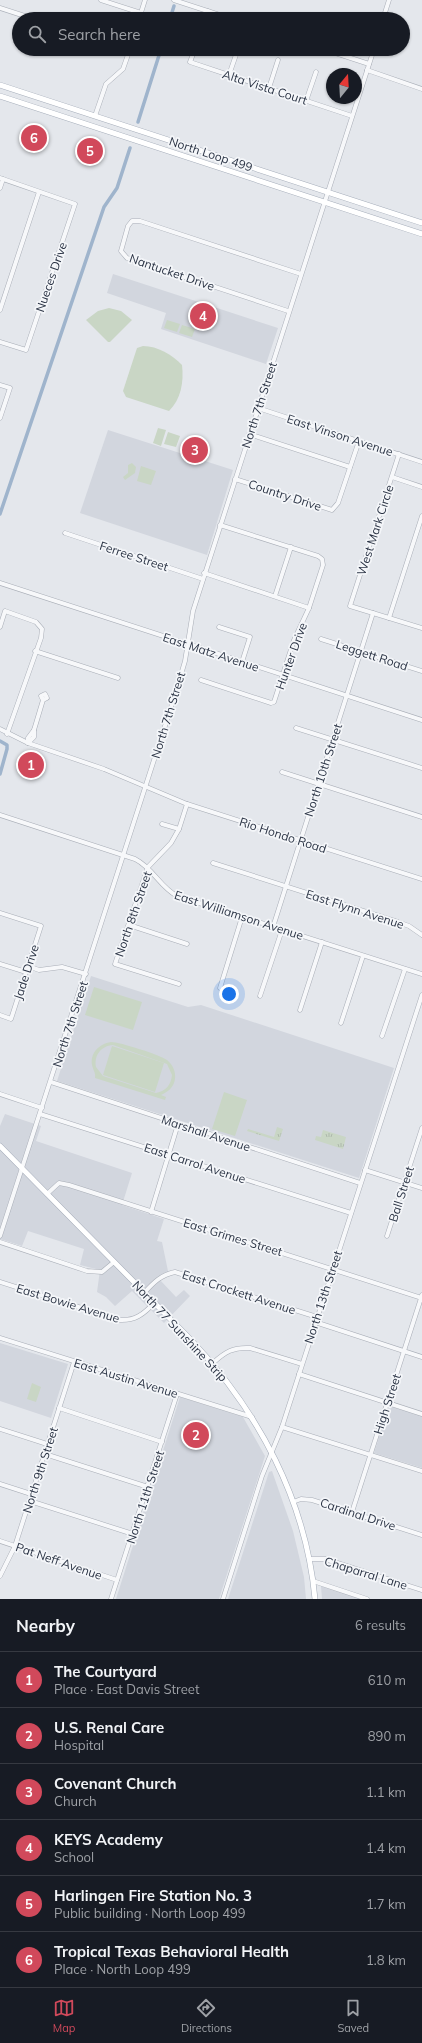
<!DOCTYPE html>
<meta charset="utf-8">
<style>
body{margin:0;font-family:Mulish,sans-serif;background:#20242c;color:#f1f3f6}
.compass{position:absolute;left:326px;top:68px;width:36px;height:36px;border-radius:50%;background:#171b24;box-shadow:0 1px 3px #0004;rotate:18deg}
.you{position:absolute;left:229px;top:994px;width:14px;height:14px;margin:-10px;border:3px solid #fff;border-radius:50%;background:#1a73e8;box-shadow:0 0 0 6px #1a73e833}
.badge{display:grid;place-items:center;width:26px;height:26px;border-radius:50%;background:#d1495b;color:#fff;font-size:13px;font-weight:700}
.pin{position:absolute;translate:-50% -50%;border:2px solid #fff;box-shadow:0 1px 4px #0006}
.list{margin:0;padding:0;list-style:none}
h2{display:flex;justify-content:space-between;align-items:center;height:52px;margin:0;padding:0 16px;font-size:17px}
h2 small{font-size:13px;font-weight:400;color:#9ea1a6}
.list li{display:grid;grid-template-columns:26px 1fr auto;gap:12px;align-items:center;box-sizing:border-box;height:56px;padding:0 16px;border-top:1px solid #363941}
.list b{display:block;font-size:15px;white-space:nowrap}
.list p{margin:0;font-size:13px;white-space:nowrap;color:#9ea1a6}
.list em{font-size:13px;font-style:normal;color:#9ea1a6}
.icon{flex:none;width:22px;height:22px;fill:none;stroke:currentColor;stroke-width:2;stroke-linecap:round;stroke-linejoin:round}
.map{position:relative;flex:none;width:422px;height:1599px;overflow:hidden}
.search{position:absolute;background:#171b24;box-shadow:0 1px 3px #0004;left:12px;right:12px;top:12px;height:44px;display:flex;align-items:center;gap:10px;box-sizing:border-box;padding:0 14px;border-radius:22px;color:#9ea1a6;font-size:15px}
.sheet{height:388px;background:#171b24}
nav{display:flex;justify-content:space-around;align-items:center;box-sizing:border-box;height:56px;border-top:1px solid #363941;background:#171b24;font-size:11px;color:#9ea1a6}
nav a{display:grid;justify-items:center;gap:2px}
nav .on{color:#d1495b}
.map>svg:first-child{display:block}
.built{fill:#d2d6de}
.grass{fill:url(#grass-tufts)}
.park{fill:#c9d6c5;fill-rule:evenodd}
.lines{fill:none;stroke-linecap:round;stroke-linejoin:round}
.canal{stroke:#9fb4cc;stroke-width:3.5}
.minor-casing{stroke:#a9aeb7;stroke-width:5}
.major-casing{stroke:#a3abb8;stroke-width:6}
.minor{stroke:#f7f8fa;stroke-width:4}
.major{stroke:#fff;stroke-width:5}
.labels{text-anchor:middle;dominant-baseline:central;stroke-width:3.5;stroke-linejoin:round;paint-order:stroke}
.street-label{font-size:12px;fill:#2b3445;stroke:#f4f6f9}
</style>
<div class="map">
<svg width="422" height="1599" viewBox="0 0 422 1599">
<defs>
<pattern id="grass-tufts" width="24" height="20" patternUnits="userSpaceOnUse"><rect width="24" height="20" fill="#c9d6c5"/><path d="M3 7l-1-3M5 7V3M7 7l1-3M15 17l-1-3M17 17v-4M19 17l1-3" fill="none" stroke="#adb8ab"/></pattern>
</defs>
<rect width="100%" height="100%" fill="#e4e7ec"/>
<g class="built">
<polygon points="113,274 278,328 266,364 161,329 166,313 107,293"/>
<polygon points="108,430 233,470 207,555 80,513"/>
<polygon points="91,976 188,1007 201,1005 394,1068 359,1178 57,1081"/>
<polygon points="5,1114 41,1126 36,1141 132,1173 122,1205 164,1219 157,1241 162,1242 169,1276 160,1280 176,1297 184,1290 190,1296 164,1323 132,1291 115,1306 106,1297 97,1292 100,1270 80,1265 84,1249 28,1231 22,1246 0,1239 0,1126"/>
<polygon points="0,1343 68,1364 51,1418 0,1401"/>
<polygon points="180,1397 243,1417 265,1456 219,1599 116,1599"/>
<polygon points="389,1406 422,1416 422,1468 374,1453"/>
<polygon points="272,1471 293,1531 304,1577 306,1599 228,1599 269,1472"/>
<polygon points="321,1586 363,1599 322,1599"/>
</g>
<g class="grass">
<polygon points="277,1127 283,1129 279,1141 247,1131 248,1129 274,1137"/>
<polygon points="323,1130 346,1137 343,1149 315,1140 316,1136 321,1137"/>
</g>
<g class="park">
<polygon points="109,308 121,311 132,320 110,342 108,342 86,320 98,311"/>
<polygon points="167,320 180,324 177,332 164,328"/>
<polygon points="182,325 195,329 192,337 179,333"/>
<path d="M 143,346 C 158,346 172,355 182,365 C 184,382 181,399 169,411 L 126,397 L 123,391 L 137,348 Z"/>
<polygon points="158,428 166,430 161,446 153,443"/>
<polygon points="168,432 180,436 176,447 164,444"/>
<polygon points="132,463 136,467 135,473 125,480 123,477 128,473 128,465"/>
<polygon points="141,466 156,471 151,485 137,481"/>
<polygon points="94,987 142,1002 133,1030 85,1015"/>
<path d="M 111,1042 C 120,1042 160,1055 167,1060 C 173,1065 176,1072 175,1079 C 174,1087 168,1092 161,1095 L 166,1097 L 165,1100 L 95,1078 C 96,1073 93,1070 92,1065 C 90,1053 99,1044 111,1042 ZM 113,1045 L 167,1064 L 172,1075 C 171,1085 166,1091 156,1093 L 103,1076 L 96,1067 C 94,1055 101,1046 113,1045 Z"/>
<polygon points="112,1046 164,1063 155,1092 103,1075"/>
<polygon points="224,1092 247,1100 235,1136 212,1129"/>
<polygon points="32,1383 41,1387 36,1402 27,1399"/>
</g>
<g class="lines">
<g class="canal">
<polyline points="170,19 174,6"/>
<polyline points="138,122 161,49"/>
<polyline points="0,514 104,207 117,188 130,148"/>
<polyline points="0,741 7,745 7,749 0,774"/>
</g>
<defs>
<g id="minor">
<polyline points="101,0 141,13"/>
<polyline points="174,0 232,19"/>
<polyline points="0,8 34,19"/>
<polyline points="139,19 145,0"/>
<polyline points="205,19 208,11"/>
<polyline points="383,19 389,0"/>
<polyline points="195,49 190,62 352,116"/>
<polyline points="323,49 369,64"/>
<polyline points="367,70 422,89"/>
<polyline points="229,75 238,49"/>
<polyline points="269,88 278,60"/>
<polyline points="306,101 316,72"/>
<polyline points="95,116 106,84 123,69 130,49"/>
<polyline points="0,178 75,204 26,350 0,342"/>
<polyline points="0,188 3,179"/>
<polyline points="0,310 39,192"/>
<polyline points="288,311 127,258 121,251 128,226 132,221 140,221 301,274"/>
<polyline points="0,385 10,388 0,418"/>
<polyline points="258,408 422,462"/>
<polyline points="249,434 350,467"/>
<polyline points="399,454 350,606 422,628"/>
<polyline points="392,477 422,487"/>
<polyline points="235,479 332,510 338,503 359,441"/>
<polyline points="65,533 203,579"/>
<polyline points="204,573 309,608"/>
<polyline points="0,583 422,720"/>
<polyline points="275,596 291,547"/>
<polyline points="389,618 422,516"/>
<polyline points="0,627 5,611 36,622 42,629 41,638 7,734"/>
<polyline points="219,627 250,637 242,662"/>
<polyline points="321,639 422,671"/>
<polyline points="35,651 118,678"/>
<polyline points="201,680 271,703 274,702 294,640 309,608 323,565 322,559 318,556 220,525"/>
<polyline points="296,728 422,768"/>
<polyline points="0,729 28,743 104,769 187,804 422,879"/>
<polyline points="28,743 28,738 34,730 43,700 47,698 45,694 41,696 43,700"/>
<polyline points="28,743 34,737 34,730"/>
<polyline points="282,772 422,817"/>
<path d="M 0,815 L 135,859 C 153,868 160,887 177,896 L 422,974"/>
<polyline points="162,824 179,829"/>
<polyline points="213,863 398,922 409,926 422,935"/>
<polyline points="0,913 41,926 11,1019 0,1015"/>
<polyline points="129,925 187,944"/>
<polyline points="273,927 373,613"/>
<polyline points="0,964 26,972"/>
<polyline points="28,966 39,970 62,967 86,974"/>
<polyline points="179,984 115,964 148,867 171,843 179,829 187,804"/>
<polyline points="220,988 242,917"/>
<polyline points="260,996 282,930"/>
<polyline points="300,1010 322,942"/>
<polyline points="341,1023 363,956"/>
<polyline points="382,1036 405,969"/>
<polyline points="51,1082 360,1183"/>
<polyline points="0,1094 42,1108"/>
<polyline points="40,1114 351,1213"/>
<polyline points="365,1170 422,1188"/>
<polyline points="47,1194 59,1183 69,1185 422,1298"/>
<polyline points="151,1212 178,1124"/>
<polyline points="0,1236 175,695 185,661 193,611 374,49"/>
<polyline points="387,1236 422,1128"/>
<polyline points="0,1242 87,1271 102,1272 114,1262"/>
<path d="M 0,1282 L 119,1320 C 135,1321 144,1314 154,1303"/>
<path d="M 144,1293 C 154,1282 161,1275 175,1272 L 317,1317"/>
<polyline points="315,1322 422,1357"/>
<polyline points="0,1338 252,1417"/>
<path d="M 213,1363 C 225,1352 233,1347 250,1348 L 302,1364"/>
<polyline points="299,1374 422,1414"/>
<polyline points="59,1408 162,1442"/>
<polyline points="282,1427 422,1471"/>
<polyline points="0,1429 47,1444"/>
<polyline points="45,1454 148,1487"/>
<polyline points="0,1484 31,1494"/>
<polyline points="30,1501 133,1534"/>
<polyline points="293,1502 301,1499 312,1500 422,1535"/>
<polyline points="352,1512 422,1295"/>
<polyline points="0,1541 117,1580"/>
<polyline points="309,1559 325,1559 422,1590"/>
<polyline points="0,1576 15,1546 74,1362"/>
<polyline points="313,1581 367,1599"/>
<polyline points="111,1599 177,1394"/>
<polyline points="223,1599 262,1476 282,1427 422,995"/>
</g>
<g id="major">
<polyline points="0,85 422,223"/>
<polyline points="0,96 422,234"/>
<path d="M 0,1146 L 192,1341 C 259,1412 306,1501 315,1599"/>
</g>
</defs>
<use href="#minor" class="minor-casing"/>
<use href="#major" class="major-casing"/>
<use href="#minor" class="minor"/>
<use href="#major" class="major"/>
</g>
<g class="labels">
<g class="street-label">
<text transform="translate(265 87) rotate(18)">Alta Vista Court</text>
<text transform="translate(211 154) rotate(18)">North Loop 499</text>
<text transform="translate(172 272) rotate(19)">Nantucket Drive</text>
<text transform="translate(51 277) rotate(-71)">Nueces Drive</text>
<text transform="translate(259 405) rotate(-72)">North 7th Street</text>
<text transform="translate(340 435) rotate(18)">East Vinson Avenue</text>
<text transform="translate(285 495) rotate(18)">Country Drive</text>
<text transform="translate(375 530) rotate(-72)">West Mark Circle</text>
<text transform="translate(134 556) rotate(18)">Ferree Street</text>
<text transform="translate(211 652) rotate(18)">East Matz Avenue</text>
<text transform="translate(372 655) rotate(18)">Leggett Road</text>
<text transform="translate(291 656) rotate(-70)">Hunter Drive</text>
<text transform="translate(168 715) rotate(-73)">North 7th Street</text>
<text transform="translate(323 770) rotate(-72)">North 10th Street</text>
<text transform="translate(283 835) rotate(18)">Rio Hondo Road</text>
<text transform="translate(355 909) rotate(18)">East Flynn Avenue</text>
<text transform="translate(133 914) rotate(-71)">North 8th Street</text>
<text transform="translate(239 915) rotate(18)">East Williamson Avenue</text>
<text transform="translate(26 972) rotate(-72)">Jade Drive</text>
<text transform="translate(70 1024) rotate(-72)">North 7th Street</text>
<text transform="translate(206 1133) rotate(18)">Marshall Avenue</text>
<text transform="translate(195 1163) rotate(18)">East Carrol Avenue</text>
<text transform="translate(401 1194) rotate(-72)">Ball Street</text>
<text transform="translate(233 1237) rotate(17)">East Grimes Street</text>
<text transform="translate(239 1292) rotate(18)">East Crockett Avenue</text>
<text transform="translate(323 1297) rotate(-72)">North 13th Street</text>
<text transform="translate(68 1303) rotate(17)">East Bowie Avenue</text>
<text transform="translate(180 1331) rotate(47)">North 77 Sunshine Strip</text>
<text transform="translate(126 1378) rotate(17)">East Austin Avenue</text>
<text transform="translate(387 1404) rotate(-72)">High Street</text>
<text transform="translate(40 1470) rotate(-72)">North 9th Street</text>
<text transform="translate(145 1497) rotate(-72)">North 11th Street</text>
<text transform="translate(358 1514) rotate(18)">Cardinal Drive</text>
<text transform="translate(59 1561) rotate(19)">Pat Neff Avenue</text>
<text transform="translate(366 1573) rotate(17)">Chaparral Lane</text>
</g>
</g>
</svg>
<svg class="compass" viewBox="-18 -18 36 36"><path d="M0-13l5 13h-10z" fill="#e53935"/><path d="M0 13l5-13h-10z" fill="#9ea1a6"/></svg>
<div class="you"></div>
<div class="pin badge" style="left:31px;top:765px">1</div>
<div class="pin badge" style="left:196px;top:1435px">2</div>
<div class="pin badge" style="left:195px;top:450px">3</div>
<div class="pin badge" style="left:203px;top:316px">4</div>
<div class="pin badge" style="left:90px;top:151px">5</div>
<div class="pin badge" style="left:34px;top:138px">6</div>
<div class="search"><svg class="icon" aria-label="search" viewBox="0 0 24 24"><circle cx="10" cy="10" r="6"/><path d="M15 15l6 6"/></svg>Search here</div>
</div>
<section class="sheet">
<h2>Nearby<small>6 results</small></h2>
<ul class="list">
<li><span class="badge">1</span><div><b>The Courtyard</b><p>Place · East Davis Street</p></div><em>610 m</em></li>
<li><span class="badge">2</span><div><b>U.S. Renal Care</b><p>Hospital</p></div><em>890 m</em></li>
<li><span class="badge">3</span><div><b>Covenant Church</b><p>Church</p></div><em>1.1 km</em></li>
<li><span class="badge">4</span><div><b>KEYS Academy</b><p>School</p></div><em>1.4 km</em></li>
<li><span class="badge">5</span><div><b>Harlingen Fire Station No. 3</b><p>Public building · North Loop 499</p></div><em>1.7 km</em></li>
<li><span class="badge">6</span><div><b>Tropical Texas Behavioral Health</b><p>Place · North Loop 499</p></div><em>1.8 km</em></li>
</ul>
</section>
<nav>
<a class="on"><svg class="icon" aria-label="map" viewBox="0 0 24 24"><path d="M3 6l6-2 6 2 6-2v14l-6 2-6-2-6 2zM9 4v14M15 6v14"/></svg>Map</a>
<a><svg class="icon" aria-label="directions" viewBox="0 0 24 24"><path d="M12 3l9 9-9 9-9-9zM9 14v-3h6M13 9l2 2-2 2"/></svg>Directions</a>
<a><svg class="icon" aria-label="saved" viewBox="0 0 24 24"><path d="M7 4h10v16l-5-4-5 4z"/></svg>Saved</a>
</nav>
